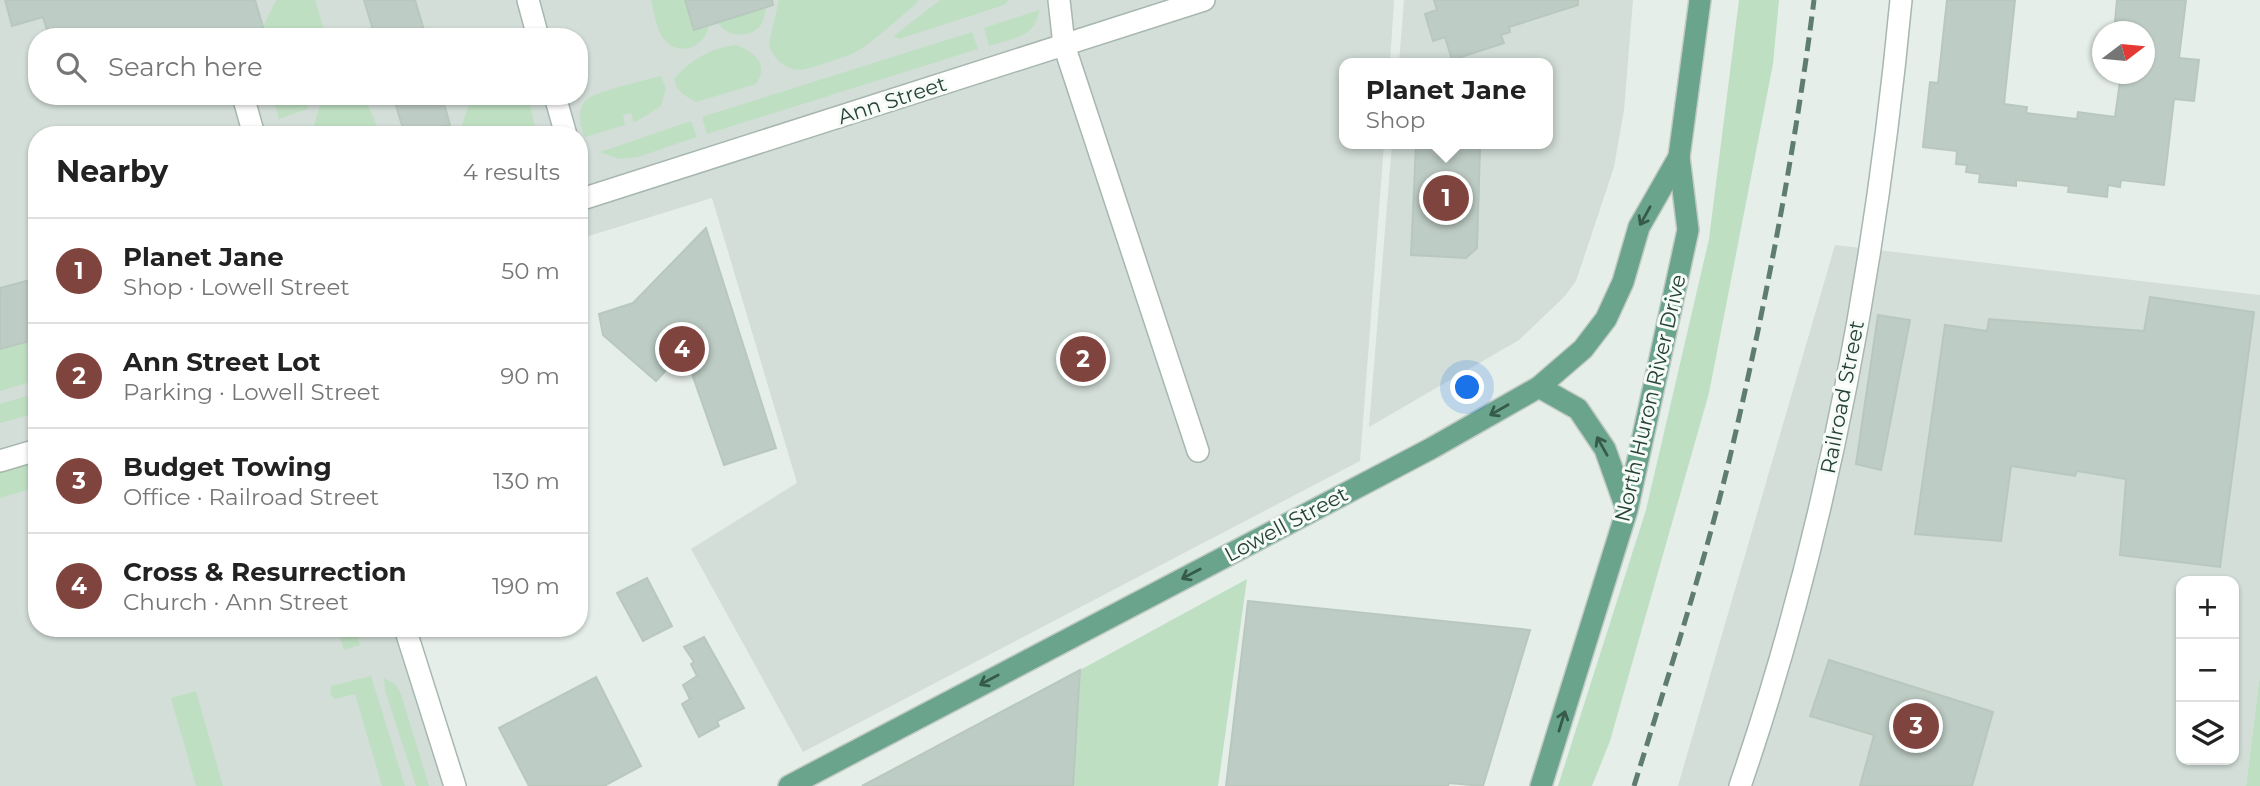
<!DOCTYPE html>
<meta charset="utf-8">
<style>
body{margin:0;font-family:Montserrat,sans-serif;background:#f6f6f6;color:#222}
.controls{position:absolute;right:21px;bottom:21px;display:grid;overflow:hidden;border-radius:14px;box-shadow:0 2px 5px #0004}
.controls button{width:63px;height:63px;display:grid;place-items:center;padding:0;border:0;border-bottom:2px solid #e0e0e0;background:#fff;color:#222;font:35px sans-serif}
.compass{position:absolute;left:2092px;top:21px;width:63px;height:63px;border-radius:50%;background:#fff;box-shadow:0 2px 5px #0004;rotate:74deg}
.you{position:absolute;left:1468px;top:388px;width:24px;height:24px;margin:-18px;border:5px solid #fff;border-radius:50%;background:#1a73e8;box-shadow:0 0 0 10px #1a73e833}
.badge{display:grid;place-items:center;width:46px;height:46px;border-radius:50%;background:#80443e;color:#fff;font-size:23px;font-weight:700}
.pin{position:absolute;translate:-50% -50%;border:4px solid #fff;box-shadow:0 2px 7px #0006}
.popup{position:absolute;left:1339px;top:58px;width:214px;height:91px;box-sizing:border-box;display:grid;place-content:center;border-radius:14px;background:#fff;filter:drop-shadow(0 2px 5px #0005);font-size:23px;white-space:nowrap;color:#767676}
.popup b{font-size:26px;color:#222}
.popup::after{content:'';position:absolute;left:50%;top:100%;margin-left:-14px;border:14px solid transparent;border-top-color:#fff}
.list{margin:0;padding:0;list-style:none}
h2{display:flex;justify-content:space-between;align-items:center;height:91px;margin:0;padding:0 28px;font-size:30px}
h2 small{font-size:23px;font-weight:400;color:#767676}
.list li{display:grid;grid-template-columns:46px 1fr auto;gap:21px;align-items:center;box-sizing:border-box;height:105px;padding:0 28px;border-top:2px solid #e0e0e0}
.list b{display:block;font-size:26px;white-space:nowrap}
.list p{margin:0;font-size:23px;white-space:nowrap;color:#767676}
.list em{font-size:23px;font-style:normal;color:#767676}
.icon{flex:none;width:38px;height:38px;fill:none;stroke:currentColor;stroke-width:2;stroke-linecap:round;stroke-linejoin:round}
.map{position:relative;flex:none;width:2260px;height:786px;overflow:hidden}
.search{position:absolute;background:#fff;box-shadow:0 2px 5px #0004;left:28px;top:28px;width:560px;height:77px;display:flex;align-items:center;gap:18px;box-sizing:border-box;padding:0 24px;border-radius:28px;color:#767676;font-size:26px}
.panel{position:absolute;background:#fff;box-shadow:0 2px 5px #0004;left:28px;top:126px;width:560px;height:511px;border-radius:28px}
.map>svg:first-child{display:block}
.built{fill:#d3ded8;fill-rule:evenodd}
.green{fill:#bfdfc2}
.building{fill:#bdccc4;stroke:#b8c8bf;stroke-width:2}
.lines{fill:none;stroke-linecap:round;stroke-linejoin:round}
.minor-casing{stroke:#a7b7af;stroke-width:24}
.major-casing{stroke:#c2cac6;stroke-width:24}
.minor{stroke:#fff;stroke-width:21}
.major{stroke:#6aa48c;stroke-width:21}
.rail{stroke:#5f7c70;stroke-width:5;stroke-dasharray:14 7;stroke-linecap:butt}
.oneway{stroke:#365a4b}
.labels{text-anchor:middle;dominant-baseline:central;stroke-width:6;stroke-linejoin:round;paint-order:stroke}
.street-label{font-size:21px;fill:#244135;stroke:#f6fbf8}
</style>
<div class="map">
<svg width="2260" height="786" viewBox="0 0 2260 786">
<rect width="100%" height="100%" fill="#e5eee9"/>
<g class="built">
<path d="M 0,0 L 1394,0 L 1390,63 L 1344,63 L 1344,144 L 1384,144 L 1360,461 L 803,752 L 691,549 L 797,483 L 712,198 L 579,239 L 579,135 L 37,135 L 37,628 L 416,628 L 466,786 L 0,786 ZM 37,37 L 579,37 L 579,96 L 37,96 Z"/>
<polygon points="1404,0 1633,0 1624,110 1614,167 1576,281 1565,296 1519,340 1369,427 1392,144 1548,144 1548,63 1399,63"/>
<path d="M 1835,245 L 2260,295 L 2260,674 L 2246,786 L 1678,786 ZM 2181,581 L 2234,581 L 2234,760 L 2181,760 Z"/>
</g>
<g class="green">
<polygon points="276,0 315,0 323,26 323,37 265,37 263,27"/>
<path d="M 651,0 L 685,0 L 694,30 L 709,25 C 705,48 678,58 663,38 C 656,29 654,11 651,0 Z"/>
<path d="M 767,0 C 766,7 765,17 762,23 C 754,39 725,38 718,22 L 746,13 Z"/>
<path d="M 779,0 L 918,0 L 917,3 C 900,17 869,46 852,54 C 843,57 808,70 800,70 C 785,70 771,57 769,43 Z"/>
<polygon points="940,0 1009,0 1004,5 899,39 894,36"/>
<polygon points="1739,0 1779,0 1773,64 1709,393 1610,741 1592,786 1558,786 1646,510 1709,239"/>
<path d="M 1039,10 C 1036,38 1013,38 989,46 L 984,28 Z"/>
<polygon points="972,32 978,49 707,134 702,117"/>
<path d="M 736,45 C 754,52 770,64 756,84 L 696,102 C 685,96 677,92 674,79 C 691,59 711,48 736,45 Z"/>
<path d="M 661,76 L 666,88 L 661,106 L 634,123 L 631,113 L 623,115 L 625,125 L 585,137 C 580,125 576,111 586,100 C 596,91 646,80 661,76 Z"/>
<polygon points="272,96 311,96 307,109 279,119"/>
<polygon points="323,96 364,96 377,126 385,135 311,135"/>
<polygon points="472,96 528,96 537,135 452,135 461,127"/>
<polygon points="691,121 697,137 638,157 619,159 600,152"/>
<polygon points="37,339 37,380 0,391 0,349"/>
<polygon points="37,393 37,413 0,423 0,404"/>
<polygon points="37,459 37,487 0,498 0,469"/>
<polygon points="1247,579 1218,786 1073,786 1080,670"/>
<polygon points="337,628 354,628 360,645 344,650"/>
<polygon points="2260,674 2260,786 2246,786"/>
<polygon points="371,676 405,786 382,786 355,694 335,699 330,694 331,686"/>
<polygon points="384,678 395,684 401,694 429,786 416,786 385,690"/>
<polygon points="196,691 223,786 196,786 171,698"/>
</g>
<g class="building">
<polygon points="5,0 255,0 266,37 49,37 43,17 12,26"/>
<polygon points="364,0 415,0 426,37 375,37"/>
<polygon points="685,0 772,0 773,5 694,30"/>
<polygon points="1434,0 1578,0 1578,5 1509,27 1510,32 1501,35 1504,43 1452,60 1445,37 1433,41 1425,14 1437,10"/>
<polygon points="1947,0 2015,0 2004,104 2027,107 2026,113 2077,119 2078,112 2115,117 2121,74 2145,74 2145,32 2114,32 2117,0 2186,0 2179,58 2199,60 2194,101 2174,99 2164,185 2121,180 2120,187 2108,185 2107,197 2068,192 2069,186 2016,180 2016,186 1979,182 1980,174 1966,172 1967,165 1956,164 1957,151 1923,147 1930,82 1938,83"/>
<polygon points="393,96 442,96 450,125 405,135"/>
<polygon points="1416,145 1480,148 1477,248 1466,258 1411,255"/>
<polygon points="706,228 776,448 724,465 684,351 656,381 603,335 599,314 633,303"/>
<polygon points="37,278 37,339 0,349 0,288"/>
<polygon points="2150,297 2254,312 2220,567 2120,555 2126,479 2077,471 2075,476 2011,466 2001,541 1915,534 1945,325 1987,331 1989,319 2144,331"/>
<polygon points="1878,315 1910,320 1881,470 1856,464"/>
<polygon points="647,578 672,626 643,641 617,593"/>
<polygon points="1248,601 1530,630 1483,786 1449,783 1448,786 1226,786"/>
<polygon points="704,637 744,708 717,721 719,726 699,737 682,704 690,699 683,685 697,676 691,664 694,662 684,647"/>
<polygon points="1829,660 1993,712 1972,786 1860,786 1874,735 1810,716"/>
<polygon points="1080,670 1073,786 862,786"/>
<polygon points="596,677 641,766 604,786 529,786 499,728"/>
</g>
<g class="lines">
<defs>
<g id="minor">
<polyline points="528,0 538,37"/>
<polyline points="1059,0 1064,45 1198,451"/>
<polyline points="243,96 254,135"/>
<polyline points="555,96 566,135"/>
<polyline points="579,200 1204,0"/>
<polyline points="0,461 37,450"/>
<polyline points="405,628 455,786"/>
<path d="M 1740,786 C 1826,536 1876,263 1901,0"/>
</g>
<g id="major">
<polyline points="1539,387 1578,409 1605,449 1626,508"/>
<polyline points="789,786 1432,448 1539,387 1583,349 1606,319 1623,282 1639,227 1679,157"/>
<polyline points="1541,786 1627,510 1688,230 1679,157 1700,0"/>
</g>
</defs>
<use href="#minor" class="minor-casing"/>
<use href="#major" class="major-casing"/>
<use href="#minor" class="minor"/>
<use href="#major" class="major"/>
<path class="rail" d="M 1634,786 C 1669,673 1706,560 1733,444 C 1767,297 1795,150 1814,0"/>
</g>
<defs><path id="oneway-shaft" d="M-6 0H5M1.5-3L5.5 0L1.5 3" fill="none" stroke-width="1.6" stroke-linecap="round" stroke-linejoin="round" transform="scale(1.75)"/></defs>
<g class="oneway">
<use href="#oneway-shaft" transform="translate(1645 216) rotate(119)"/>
<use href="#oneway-shaft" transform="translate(1499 410) rotate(150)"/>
<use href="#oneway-shaft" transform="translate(1602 446) rotate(-119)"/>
<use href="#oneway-shaft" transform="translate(1191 574) rotate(152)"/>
<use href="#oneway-shaft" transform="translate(989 680) rotate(152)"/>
<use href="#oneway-shaft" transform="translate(1562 721) rotate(-73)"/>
</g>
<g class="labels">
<g class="street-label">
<text transform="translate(892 100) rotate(-18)">Ann Street</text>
<text transform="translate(1842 397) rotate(-79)">Railroad Street</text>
<text transform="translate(1650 398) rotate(-77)">North Huron River Drive</text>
<text transform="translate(1286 524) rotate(-28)">Lowell Street</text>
</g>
</g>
</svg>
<div class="controls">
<button>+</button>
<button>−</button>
<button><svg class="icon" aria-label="layers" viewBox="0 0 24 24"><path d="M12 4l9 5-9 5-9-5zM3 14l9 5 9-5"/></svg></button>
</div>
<svg class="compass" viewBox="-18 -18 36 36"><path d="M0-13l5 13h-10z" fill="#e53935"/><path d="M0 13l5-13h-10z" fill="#767676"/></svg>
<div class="you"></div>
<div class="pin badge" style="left:1446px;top:198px">1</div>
<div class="popup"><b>Planet Jane</b>Shop</div>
<div class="pin badge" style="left:1083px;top:359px">2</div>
<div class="pin badge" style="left:1916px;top:726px">3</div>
<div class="pin badge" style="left:682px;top:349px">4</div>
<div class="search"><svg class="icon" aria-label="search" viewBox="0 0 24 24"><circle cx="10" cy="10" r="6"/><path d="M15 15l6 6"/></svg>Search here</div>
<section class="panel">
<h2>Nearby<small>4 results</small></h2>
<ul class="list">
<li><span class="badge">1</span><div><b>Planet Jane</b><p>Shop · Lowell Street</p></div><em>50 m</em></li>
<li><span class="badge">2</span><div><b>Ann Street Lot</b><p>Parking · Lowell Street</p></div><em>90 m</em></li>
<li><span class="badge">3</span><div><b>Budget Towing</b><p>Office · Railroad Street</p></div><em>130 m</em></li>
<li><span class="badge">4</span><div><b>Cross &amp; Resurrection</b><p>Church · Ann Street</p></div><em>190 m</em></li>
</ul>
</section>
</div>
